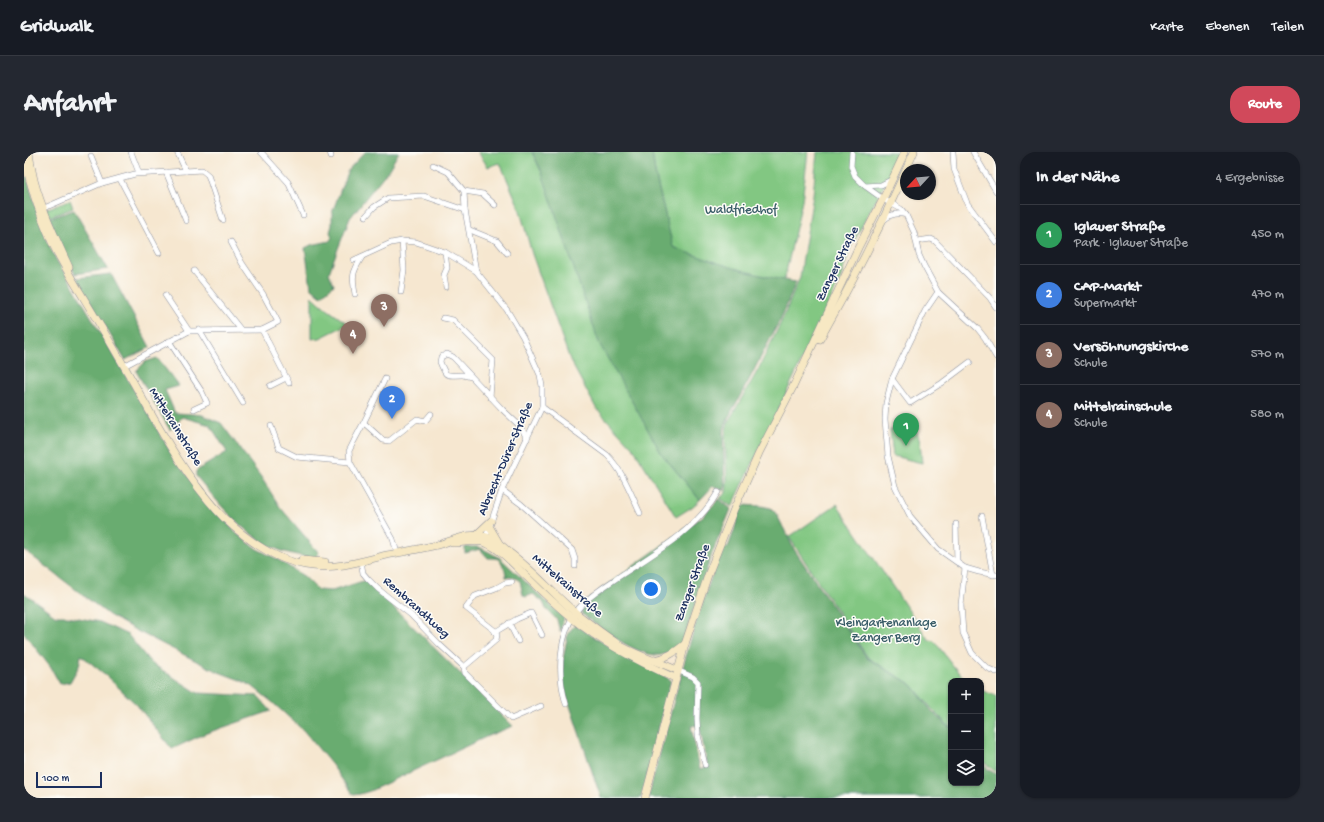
<!DOCTYPE html>
<html lang="de">
<meta charset="utf-8">
<style>
body{margin:0;font-family:"Gochi Hand",sans-serif;background:#242831;color:#f1f3f6}
.controls{position:absolute;right:12px;bottom:12px;display:grid;overflow:hidden;border-radius:8px;box-shadow:0 1px 3px #0004}
.controls button{width:36px;height:36px;display:grid;place-items:center;padding:0;border:0;border-bottom:1px solid #363941;background:#171b24;color:#f1f3f6;font:20px sans-serif}
.compass{position:absolute;left:876px;top:12px;width:36px;height:36px;border-radius:50%;background:#171b24;box-shadow:0 1px 3px #0004;rotate:244deg}
.scale{position:absolute;left:12px;bottom:10px;width:66px;box-sizing:border-box;padding-left:4px;border:2px solid #1b2f5e;border-top:0;font-size:11px;line-height:14px;white-space:nowrap;color:#1b2f5e;-webkit-text-stroke:3px #fdfcf7;paint-order:stroke}
.you{position:absolute;left:627px;top:437px;width:14px;height:14px;margin:-10px;border:3px solid #fff;border-radius:50%;background:#1a73e8;box-shadow:0 0 0 6px #1a73e833}
.badge{display:grid;place-items:center;width:26px;height:26px;border-radius:50%;background:#d1495b;color:#fff;font-size:13px;font-weight:700}
.pin{position:absolute;translate:-50% -33px;filter:drop-shadow(0 1px 2px #0008)}
.pin::after{content:'';position:absolute;top:21px;width:14px;height:12px;background:inherit;clip-path:polygon(0 0,100% 0,50% 100%)}
.list{margin:0;padding:0;list-style:none}
h2{display:flex;justify-content:space-between;align-items:center;height:52px;margin:0;padding:0 16px;font-size:17px}
h2 small{font-size:13px;font-weight:400;color:#9ea1a6}
.list li{display:grid;grid-template-columns:26px 1fr auto;gap:12px;align-items:center;box-sizing:border-box;height:60px;padding:0 16px;border-top:1px solid #363941}
.list b{display:block;font-size:15px;white-space:nowrap}
.list p{margin:0;font-size:13px;white-space:nowrap;color:#9ea1a6}
.list em{font-size:13px;font-style:normal;color:#9ea1a6}
.icon{flex:none;width:22px;height:22px;fill:none;stroke:currentColor;stroke-width:2;stroke-linecap:round;stroke-linejoin:round}
.map{position:relative;flex:none;width:972px;height:646px;overflow:hidden;border-radius:16px}
header{display:flex;align-items:center;gap:24px;box-sizing:border-box;height:56px;padding:0 20px;background:#171b24;border-bottom:1px solid #363941}
header strong{font-size:19px}
nav{display:flex;gap:22px;margin-inline-start:auto;font-size:14px}
.intro{display:flex;align-items:center;justify-content:space-between;box-sizing:border-box;height:96px;padding:0 24px}
h1{margin:0;font-size:28px}
.button{padding:10px 18px;border-radius:16px;background:#d1495b;color:#fff;font-size:14px;font-weight:700}
main{display:flex;gap:24px;padding:0 24px}
aside{flex:1;background:#171b24;border-radius:16px;box-shadow:0 1px 3px #0004}
.map>svg:first-child{display:block}
.green{fill:#82c782;stroke:#4e7b70}
.forest{fill:#69ac70;stroke:#426e67;fill-rule:evenodd}
.lines{fill:none;stroke-linecap:round;stroke-linejoin:round}
.street-casing{stroke:#888b97;stroke-width:6}
.secondary-casing{stroke:#888b97;stroke-width:8}
.street{stroke:#fff;stroke-width:5}
.secondary{stroke:#f7e8c3;stroke-width:7}
.labels{text-anchor:middle;dominant-baseline:central;stroke-width:3;stroke-linejoin:round;paint-order:stroke}
.park-label{font-size:13px;fill:#3a5d69;stroke:#fdfcf7}
.street-label{font-size:13px;fill:#1b2f5e;stroke:#fdfcf7}
</style>
<header>
<strong>Gridwalk</strong>
<nav><a>Karte</a><a>Ebenen</a><a>Teilen</a></nav>
</header>
<div class="intro"><h1>Anfahrt</h1><a class="button">Route</a></div>
<main>
<div class="map">
<svg width="972" height="646" viewBox="0 0 972 646">
<rect width="100%" height="100%" fill="#fdfcf7"/>
<filter id="ink" filterUnits="userSpaceOnUse"><feTurbulence type="fractalNoise" baseFrequency=".025" numOctaves="2"/><feDisplacementMap in="SourceGraphic" scale="8" xChannelSelector="R" yChannelSelector="G"/><feConvolveMatrix kernelMatrix="1 2 1 2 8 2 1 2 1" color-interpolation-filters="sRGB"/></filter>
<filter id="wash" filterUnits="userSpaceOnUse"><feTurbulence type="fractalNoise" baseFrequency=".012" numOctaves="4" result="noise"/><feDisplacementMap in="SourceGraphic" scale="16" xChannelSelector="R" yChannelSelector="G"/><feGaussianBlur stdDeviation="0.9" result="paint"/><feColorMatrix in="noise" values="0 0 0 0 0 0 0 0 0 0 0 0 0 0 0 0 0 1.4 0 .05"/><feComposite in="paint" operator="in"/></filter>
<g filter="url(#wash)">
<rect width="100%" height="100%" fill="#f6e7d0"/>
<g class="green">
<polygon points="454,0 508,0 671,342 676,348 668,355 652,365 610,297 572,256 546,208 508,102 495,55 476,11 464,15"/>
<polygon points="628,0 784,0 778,49 760,129 703,115 649,96 631,21"/>
<polygon points="793,0 878,0 826,96 816,128 708,355 696,346 702,341 703,329 701,283 704,270 734,218 759,166 776,125 789,43"/>
<polygon points="46,48 49,56 25,65 22,57"/>
<polygon points="288,144 303,157 324,172 296,186 288,187"/>
<path d="M 893,268 C 889,276 893,278 895,286 C 897,294 897,303 898,311 L 869,304 L 866,278 Z"/>
<polygon points="813,352 904,487 911,490 934,520 944,529 927,529 927,576 908,557 888,533 844,506 765,385"/>
<polygon points="957,538 972,544 972,620 957,608"/>
</g>
<g class="forest">
<polygon points="341,0 375,0 365,17 326,66 310,107 305,121 310,133 297,144 287,135 281,96 287,93 306,89 308,85 306,80 308,73 308,61 322,23 324,18"/>
<path d="M 508,0 L 628,0 L 631,21 L 649,95 C 689,110 730,124 772,130 L 758,164 L 725,228 L 704,266 L 699,281 L 701,335 L 700,339 L 689,334 L 676,348 L 637,301 L 575,191 L 517,18 Z"/>
<path d="M 0,15 C 11,49 20,95 42,122 L 153,311 L 212,381 L 233,397 L 253,407 L 281,425 L 294,438 L 308,439 L 342,428 L 489,574 L 464,584 L 346,639 L 336,642 L 329,643 L 308,613 L 280,579 L 248,550 L 228,534 L 216,528 L 192,519 L 113,479 L 85,463 L 0,398 Z"/>
<polygon points="50,58 84,117 51,122 32,83 26,66"/>
<polygon points="87,122 126,195 101,208 53,126"/>
<path d="M 133,206 L 155,234 L 141,238 L 151,261 L 169,262 L 178,263 L 197,271 L 237,325 L 256,355 L 295,401 L 291,406 C 276,404 260,401 246,394 C 215,378 194,350 172,324 L 172,319 L 203,300 L 186,273 L 158,265 L 146,278 L 112,219 L 121,210 Z"/>
<path d="M 695,347 L 707,357 C 701,373 693,388 687,404 C 680,426 673,449 665,471 C 663,479 660,489 654,496 C 650,500 638,504 632,503 C 609,502 577,476 558,462 C 557,451 569,445 576,438 L 679,364 Z"/>
<path d="M 717,353 L 737,354 L 747,356 L 750,359 L 754,365 L 770,397 L 843,506 L 888,533 L 907,558 L 927,577 L 927,631 L 957,631 L 957,609 L 965,618 L 972,622 L 972,646 L 624,646 L 659,515 L 672,470 L 697,396 L 704,395 L 710,379 ZM 675,573 L 684,615 L 676,617 L 667,574 Z"/>
<path d="M 441,395 L 455,395 L 476,406 L 540,466 L 536,480 L 533,468 L 522,457 L 519,450 L 509,442 L 502,445 L 499,443 L 496,429 L 491,426 L 482,425 C 482,420 478,409 474,407 C 471,406 467,406 464,406 L 456,397 L 441,401 Z"/>
<polygon points="0,441 32,464 44,464 76,470 104,483 127,511 174,541 234,544 247,559 180,582 148,597 113,553 78,520 57,503 55,514 46,530 36,532 27,516 0,481"/>
<polygon points="551,473 592,499 647,528 617,646 577,646 539,533 539,508 544,481"/>
</g>
</g>
<g filter="url(#ink)">
<g class="lines">
<defs>
<g id="street">
<polyline points="107,0 115,21"/>
<polyline points="153,0 162,19"/>
<polyline points="237,0 264,30 279,63"/>
<polyline points="306,0 307,4"/>
<polyline points="828,0 827,14 831,24 841,34 859,47 877,57 882,63 890,80 895,103 900,114 914,140 953,176 961,186 972,205"/>
<polyline points="929,0 930,17 943,51 972,90"/>
<polyline points="949,0 972,39"/>
<polyline points="67,4 78,31"/>
<polyline points="409,13 424,20 440,39 441,58 452,119"/>
<polyline points="142,20 162,69"/>
<polyline points="96,27 135,101"/>
<polyline points="841,34 857,33 869,27"/>
<polyline points="440,39 459,42 471,53"/>
<polyline points="18,57 78,31 111,22 178,18 184,23 199,68"/>
<polyline points="342,64 350,55 364,46 400,44 441,58"/>
<path d="M 859,69 C 866,62 873,60 882,63"/>
<polyline points="446,78 473,89 483,101"/>
<polyline points="893,89 907,87 911,89 966,146 972,155"/>
<polyline points="421,100 423,116 420,123 422,135"/>
<polyline points="330,108 367,91 378,89 392,90 421,100 452,119 483,158 499,185 516,223 518,234 518,255 478,338 461,388"/>
<polyline points="170,119 217,178"/>
<polyline points="377,140 380,118 378,89"/>
<polyline points="914,140 901,159 868,227 862,251 861,267 864,304 871,334 886,364 914,397 941,416 955,420 972,423"/>
<path d="M 331,142 C 328,124 328,121 338,105"/>
<polyline points="141,143 165,179"/>
<polyline points="419,166 429,168 469,208 466,245"/>
<polyline points="175,178 219,251"/>
<polyline points="238,178 265,231"/>
<polyline points="145,189 178,240 183,251 170,257"/>
<polyline points="100,214 165,179 238,178 254,170 239,142 218,111 207,90"/>
<path d="M 447,225 C 444,225 441,223 438,223 C 422,223 423,227 416,210 L 417,205 L 423,202 L 429,205 L 479,258 L 497,275 L 503,287"/>
<polyline points="868,227 886,251 918,231 946,210"/>
<polyline points="246,234 262,226"/>
<path d="M 518,255 L 583,303 C 599,319 607,342 616,361"/>
<polyline points="340,271 359,288 365,289 393,267 401,269 407,262"/>
<polyline points="247,274 255,296 273,305 326,310 369,387 373,401"/>
<polyline points="326,310 325,299 330,289 339,272 361,227"/>
<polyline points="478,338 497,352 548,398 551,407 551,414"/>
<polyline points="958,364 969,423"/>
<polyline points="932,372 933,410"/>
<polyline points="337,409 339,421 344,427 354,437 387,463 416,493 440,515 472,488 473,483 470,478 442,456 451,444 472,436 481,431 488,430"/>
<polyline points="941,416 937,453 939,481 948,501 963,516 972,520"/>
<polyline points="485,471 494,489"/>
<polyline points="471,480 493,467 507,461 518,483"/>
<polyline points="440,515 441,521 487,567 517,554"/>
<polyline points="653,518 669,525 674,530 673,567 674,583 681,613"/>
<path d="M 542,552 C 533,522 534,481 555,456 C 565,444 580,435 593,426 C 629,402 672,379 694,340"/>
</g>
<g id="secondary">
<path d="M 5,0 C 6,9 8,19 10,28 C 18,58 32,87 45,115"/>
<path d="M 0,4 C 6,33 15,61 27,88 C 36,108 48,127 59,145 C 73,168 87,191 100,214 C 130,266 158,323 200,366 C 224,389 255,411 289,414 C 314,417 338,409 363,403 C 379,400 396,397 413,393 C 429,389 447,379 463,385 C 472,388 480,395 486,401 C 510,419 529,442 552,461 C 566,472 582,484 597,494 C 615,504 635,510 653,518"/>
<polyline points="882,18 890,0"/>
<path d="M 796,187 C 827,133 856,76 882,18"/>
<polyline points="465,374 475,391"/>
<polyline points="451,384 467,369"/>
<path d="M 428,391 C 438,391 452,387 462,391 C 478,398 491,414 504,426 C 518,440 533,454 549,467 C 580,492 615,510 651,526"/>
<polyline points="278,408 301,410"/>
<path d="M 630,508 C 643,506 651,500 661,492"/>
<polyline points="621,646 661,492 684,423 710,357 735,301 769,235 834,96 859,47 881,0"/>
</g>
</defs>
<use href="#street" class="street-casing"/>
<use href="#secondary" class="secondary-casing"/>
<use href="#street" class="street"/>
<use href="#secondary" class="secondary"/>
</g>
</g>
<g class="labels">
<g class="park-label">
<text x="717" y="58">Waldfriedhof</text>
<text x="862" y="471">Kleingartenanlage<tspan x="862" dy="15">Zanger Berg</tspan></text>
</g>
<g class="street-label">
<text transform="translate(814 112) rotate(-64)">Zanger Straße</text>
<text transform="translate(151 275) rotate(58)">Mittelrainstraße</text>
<text transform="translate(482 307) rotate(-67)">Albrecht-Dürer-Straße</text>
<text transform="translate(669 431) rotate(-70)">Zanger Straße</text>
<text transform="translate(543 434) rotate(41)">Mittelrainstraße</text>
<text transform="translate(392 456) rotate(42)">Rembrandtweg</text>
</g>
</g>
</svg>
<div class="controls">
<button>+</button>
<button>−</button>
<button><svg class="icon" aria-label="layers" viewBox="0 0 24 24"><path d="M12 4l9 5-9 5-9-5zM3 14l9 5 9-5"/></svg></button>
</div>
<svg class="compass" viewBox="-18 -18 36 36"><path d="M0-13l5 13h-10z" fill="#e53935"/><path d="M0 13l5-13h-10z" fill="#9ea1a6"/></svg>
<div class="scale">100 m</div>
<div class="you"></div>
<div class="pin badge" style="left:882px;top:294px;background:#2e9e5b">1</div>
<div class="pin badge" style="left:368px;top:267px;background:#3f7fe0">2</div>
<div class="pin badge" style="left:360px;top:175px;background:#8d6e63">3</div>
<div class="pin badge" style="left:329px;top:202px;background:#8d6e63">4</div>
</div>
<aside>
<h2>In der Nähe<small>4 Ergebnisse</small></h2>
<ul class="list">
<li><span class="badge" style="background:#2e9e5b">1</span><div><b>Iglauer Straße</b><p>Park · Iglauer Straße</p></div><em>450 m</em></li>
<li><span class="badge" style="background:#3f7fe0">2</span><div><b>CAP-Markt</b><p>Supermarkt</p></div><em>470 m</em></li>
<li><span class="badge" style="background:#8d6e63">3</span><div><b>Versöhnungskirche</b><p>Schule</p></div><em>570 m</em></li>
<li><span class="badge" style="background:#8d6e63">4</span><div><b>Mittelrainschule</b><p>Schule</p></div><em>580 m</em></li>
</ul>
</aside>
</main>
